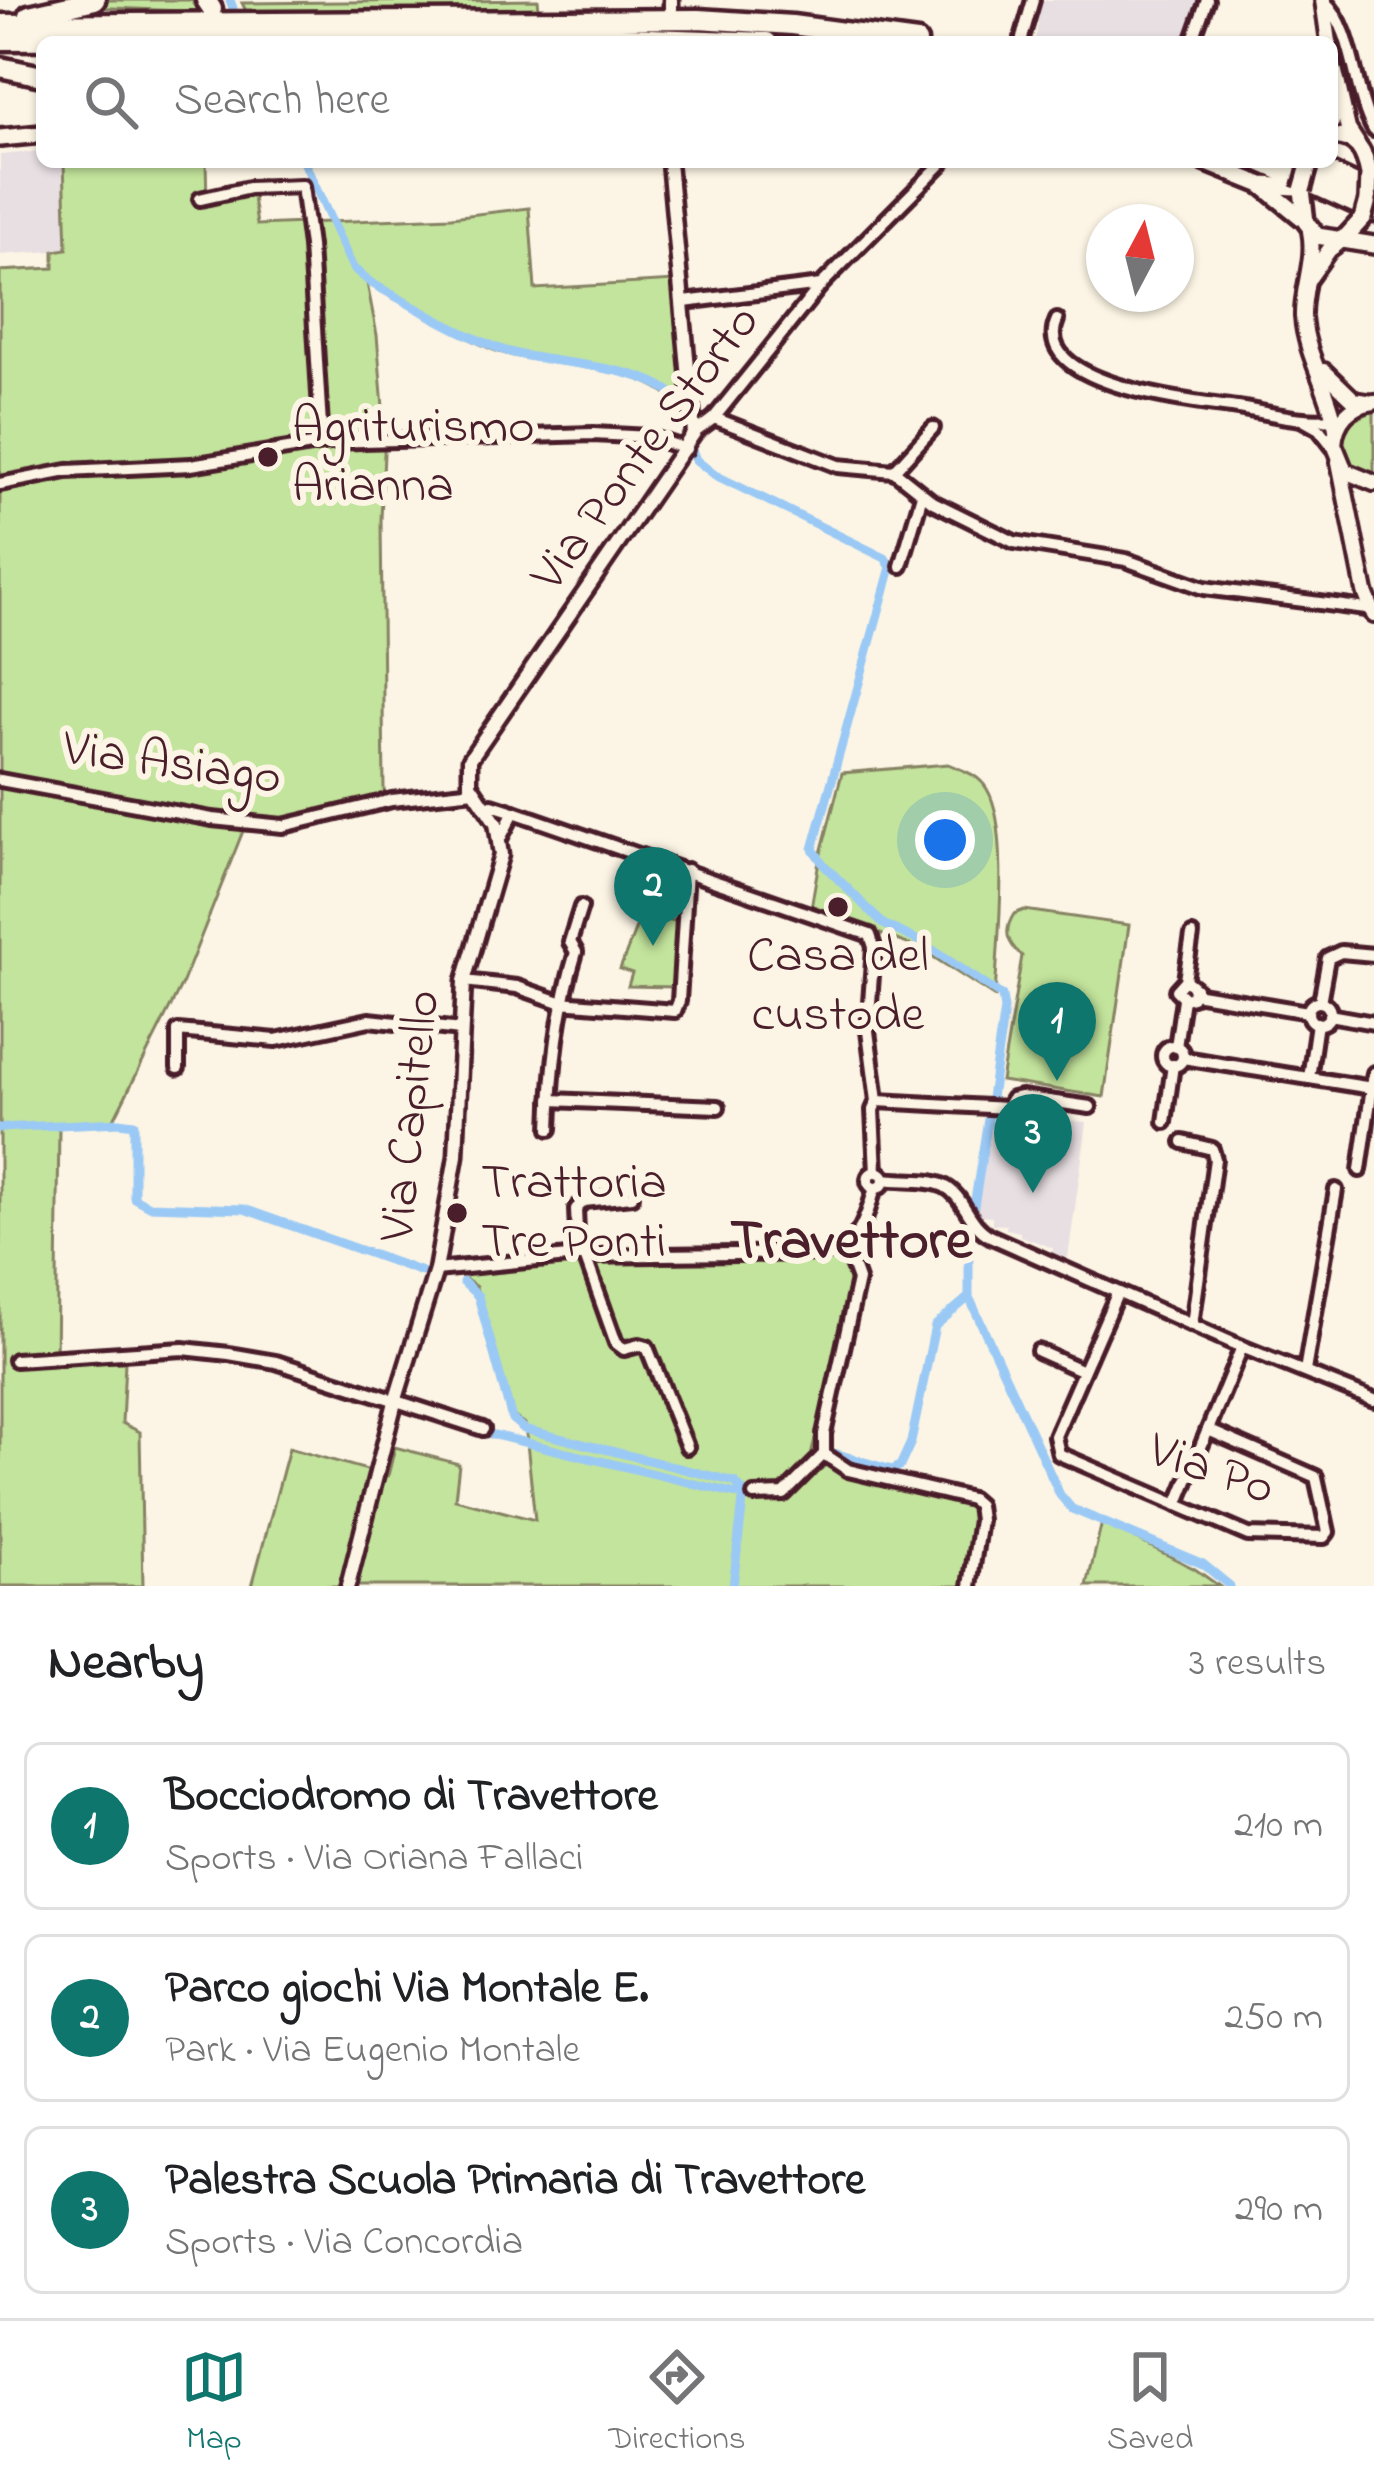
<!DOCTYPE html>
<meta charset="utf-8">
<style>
body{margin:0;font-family:"Indie Flower",sans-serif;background:#f6f6f6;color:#202124}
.compass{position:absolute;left:1086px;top:204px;width:108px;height:108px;border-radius:50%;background:#fff;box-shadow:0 3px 9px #0004;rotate:7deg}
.you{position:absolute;left:945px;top:840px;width:42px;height:42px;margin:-30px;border:9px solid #fff;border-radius:50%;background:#1a73e8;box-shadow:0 0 0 18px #1a73e833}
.badge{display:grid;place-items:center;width:78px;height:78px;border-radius:50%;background:#0f766e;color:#fff;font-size:39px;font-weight:700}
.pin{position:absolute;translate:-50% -99px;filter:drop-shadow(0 3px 6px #0008)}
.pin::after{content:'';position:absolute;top:63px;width:42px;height:36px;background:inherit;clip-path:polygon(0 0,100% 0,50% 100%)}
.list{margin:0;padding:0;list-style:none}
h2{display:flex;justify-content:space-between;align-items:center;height:156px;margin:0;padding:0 48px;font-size:51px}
h2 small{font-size:39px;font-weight:400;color:#757577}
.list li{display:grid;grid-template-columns:78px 1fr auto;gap:36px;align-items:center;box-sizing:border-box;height:168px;margin:0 24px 24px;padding:0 24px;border:3px solid #e0e0e0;border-radius:18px}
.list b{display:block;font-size:45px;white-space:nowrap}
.list p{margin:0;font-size:39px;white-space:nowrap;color:#757577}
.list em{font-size:39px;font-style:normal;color:#757577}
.icon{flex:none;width:66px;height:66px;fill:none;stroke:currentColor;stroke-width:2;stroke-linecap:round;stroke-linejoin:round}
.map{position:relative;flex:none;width:1374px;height:1586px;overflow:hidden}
.search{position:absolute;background:#fff;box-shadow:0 3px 9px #0004;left:36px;right:36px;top:36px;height:132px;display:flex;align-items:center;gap:30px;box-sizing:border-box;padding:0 42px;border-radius:18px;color:#757577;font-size:45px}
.sheet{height:732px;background:#fff}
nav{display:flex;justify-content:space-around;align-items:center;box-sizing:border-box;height:168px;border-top:3px solid #e0e0e0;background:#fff;font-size:33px;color:#757577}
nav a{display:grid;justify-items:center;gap:6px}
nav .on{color:#0f766e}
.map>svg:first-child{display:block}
.built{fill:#e8dfe2}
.green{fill:#c3e49c;stroke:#868264;stroke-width:3}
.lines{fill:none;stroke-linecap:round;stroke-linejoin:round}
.canal{stroke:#9bc9f5;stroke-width:9}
.minor-casing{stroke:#4a1f2b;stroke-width:20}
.tertiary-casing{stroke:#4a1f2b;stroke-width:21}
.secondary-casing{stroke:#4a1f2b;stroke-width:22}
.primary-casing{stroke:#4a1f2b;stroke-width:24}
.motorway-casing{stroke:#4a1f2b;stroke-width:27}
.minor{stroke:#fcf5e5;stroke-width:10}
.tertiary{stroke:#fcf5e5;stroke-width:12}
.secondary{stroke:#fcf5e5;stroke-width:14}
.primary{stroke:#fcf5e5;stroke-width:15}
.motorway{stroke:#fcf5e5;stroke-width:18}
.primary-bridge-casing{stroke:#4a1f2b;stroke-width:24;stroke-linecap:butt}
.primary-bridge{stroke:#fcf5e5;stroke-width:15}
.poi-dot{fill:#4a1f2b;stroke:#fcf5e5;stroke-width:4.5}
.labels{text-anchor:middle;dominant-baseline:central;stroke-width:12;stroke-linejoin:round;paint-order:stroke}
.poi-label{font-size:51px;fill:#4a1f2b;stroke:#fcf5e5;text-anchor:start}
.street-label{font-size:51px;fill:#4a1f2b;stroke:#fcf5e5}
.quarter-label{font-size:57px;font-weight:bold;fill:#4a1f2b;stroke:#fcf5e5}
</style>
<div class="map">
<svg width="1374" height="1586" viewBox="0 0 1374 1586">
<rect width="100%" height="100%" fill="#fcf5e5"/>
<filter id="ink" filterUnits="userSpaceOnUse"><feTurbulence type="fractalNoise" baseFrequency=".00833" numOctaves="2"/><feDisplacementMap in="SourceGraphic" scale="24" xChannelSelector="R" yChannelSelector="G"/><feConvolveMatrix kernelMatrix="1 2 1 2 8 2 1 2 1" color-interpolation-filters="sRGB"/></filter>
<g filter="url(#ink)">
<g class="built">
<polygon points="1041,0 1199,0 1184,42 1035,42"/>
<polygon points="42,151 42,162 64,162 67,250 0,255 0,155"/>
<polygon points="993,1113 1087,1122 1068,1258 1052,1253 1053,1248 1020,1236 1020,1232 1006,1229 1006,1225 992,1224 992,1216 976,1215"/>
</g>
<g class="green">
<polygon points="109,0 194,0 193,4 204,12 90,7"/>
<polygon points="538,0 539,9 246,11 242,3"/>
<path d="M 64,162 L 206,162 L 207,200 L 253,197 L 257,225 L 451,217 L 529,208 L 535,289 L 675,281 L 690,404 L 682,411 C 652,360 542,370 491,349 C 448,331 409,301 367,283 L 377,335 L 385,431 L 381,520 L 384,790 L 388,807 L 292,831 L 243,831 L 183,982 L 111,1125 L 59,1126 L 56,1364 L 125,1362 L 122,1423 L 140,1432 L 143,1586 L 0,1586 L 0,271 L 54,268 L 54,251 L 67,249 Z"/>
<path d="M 1374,411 L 1374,475 C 1346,470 1335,446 1350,422 Z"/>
<path d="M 948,764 C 964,771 978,774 987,789 C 1011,828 997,950 995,997 L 921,949 L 811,908 L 819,861 L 842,773 Z"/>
<path d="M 1024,910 L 1129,925 L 1104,1097 L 1001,1081 L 1022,956 C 1007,943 1003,931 1014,914 Z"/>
<polygon points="642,912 678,922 674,987 628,986 632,973 620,969"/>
<polygon points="821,1254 840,1260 850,1280 812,1452 818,1457 970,1500 977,1511 965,1586 252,1586 289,1448 388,1476 395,1447 459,1464 455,1499 535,1520 525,1424 510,1414 476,1287 465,1279 469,1268 580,1260 584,1264 592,1263 592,1258"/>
<polygon points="1102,1522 1195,1569 1219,1586 1087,1586"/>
</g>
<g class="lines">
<g class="canal">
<polyline points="230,0 233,8"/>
<path d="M 304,162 L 353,268 L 371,283 C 414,306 457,333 503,350 C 548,367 673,361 687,416"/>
<polyline points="692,450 696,460 715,475 885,558 891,567 813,849 824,865 883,924 921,942 1002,996 1004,1009 991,1098"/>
<polyline points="0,1128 119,1122 134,1124 134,1198 149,1206 244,1209 422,1272"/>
<polyline points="974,1206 988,1119"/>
<polyline points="969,1235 969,1297 1060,1495 1072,1509 1203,1564 1230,1586"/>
<polyline points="463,1282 478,1296 512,1419 524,1429 735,1482 744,1492 733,1586"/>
<polyline points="474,1430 753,1498"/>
<polyline points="834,1453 892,1470 900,1466 911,1442 935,1326 969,1297"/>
<polyline points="354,1586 366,1539"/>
</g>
<defs>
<g id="minor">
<path d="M 1324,1 C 1355,29 1353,93 1374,130"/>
<polyline points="1022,38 1033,0"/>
<polyline points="1192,42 1207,0"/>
<polyline points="200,199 249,188 302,186 310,246 322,443"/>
<polyline points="684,302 821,285"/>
<path d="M 1057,320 C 1028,386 1201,403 1238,408 C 1270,413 1306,424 1339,418"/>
<polyline points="714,418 838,466 894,471 933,502 1014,542 1126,560 1204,588 1374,610"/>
<polyline points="1303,420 1319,429 1333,447"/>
<polyline points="694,433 714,418 821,285 943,162"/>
<polyline points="894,471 933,428"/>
<polyline points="0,484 67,471 191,465 330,442 593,434 650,437 686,449"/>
<polyline points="901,566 922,495"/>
<polyline points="0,780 212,819 283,826 392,800 474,791"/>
<polyline points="487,807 492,805 514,812 870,935 874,947 868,1031 877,1101 873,1110 876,1172"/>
<polyline points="501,837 514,812"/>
<polyline points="1185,980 1195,988 1192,997 1185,999 1176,990 1185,980 1192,935"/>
<polyline points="464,981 517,987 560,1002 675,1011 679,1001 687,870"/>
<polyline points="1194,993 1308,1012"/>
<polyline points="1320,1002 1328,958 1341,952 1374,955"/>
<circle cx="1319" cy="1013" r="11"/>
<polyline points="1329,1015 1374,1023"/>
<circle cx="1173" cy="1056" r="10"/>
<polyline points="1176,1047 1183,999"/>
<polyline points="1183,1058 1372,1088"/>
<polyline points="178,1068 178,1031 276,1040 369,1020 461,1030"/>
<polyline points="1309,1078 1317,1023"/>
<polyline points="551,1100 718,1107"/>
<polyline points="877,1101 1007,1108 1012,1099 1021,1097 1090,1107"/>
<polyline points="1165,1122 1173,1065"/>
<path d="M 550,1129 C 552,1067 558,1011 576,952 L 570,942 L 581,907"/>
<polyline points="1183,1142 1212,1149 1215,1159 1192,1325"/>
<polyline points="1360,1170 1374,1073"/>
<circle cx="876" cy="1180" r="8"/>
<path d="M 884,1179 C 902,1182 927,1178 944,1186 C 965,1196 967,1224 990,1236 L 1242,1347 L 1374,1400"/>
<polyline points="846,1247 858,1280 824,1434 824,1454 848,1470 971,1499 978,1505 980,1520 970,1586"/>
<polyline points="578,1256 576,1209 584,1201 632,1196"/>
<polyline points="585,1256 616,1343 624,1349 639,1345 647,1347 687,1447"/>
<path d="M 436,1270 L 578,1256 L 825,1253 C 862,1244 865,1220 875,1188"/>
<polyline points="1117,1294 1055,1436 1059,1454 1248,1535 1324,1537 1328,1532 1316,1477 1208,1430"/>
<polyline points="1038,1351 1083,1371"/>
<polyline points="15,1360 183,1349 229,1354 276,1362 483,1429"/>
<polyline points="1305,1371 1336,1190"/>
<polyline points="754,1495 784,1494 824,1454"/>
<polyline points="1177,1505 1242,1347"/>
</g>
<g id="tertiary">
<polyline points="671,9 671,0"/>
<polyline points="348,1586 395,1402 436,1270 456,1156 464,981 501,855 496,823 470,784 470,759 694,433 669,162"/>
</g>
<g id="secondary">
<polyline points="1323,0 1329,42"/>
<polyline points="1332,59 1348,129 1357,143"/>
<polyline points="1332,122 1333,88"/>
<path d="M 1310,231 C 1316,260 1302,288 1303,317 C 1306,356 1330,391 1336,429"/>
<polyline points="1310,277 1329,250 1341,241"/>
<polyline points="1324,371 1354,400 1367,402"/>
<path d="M 1374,402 C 1350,405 1336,420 1334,444 L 1345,471 L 1374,483"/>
<polyline points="1339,462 1365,592 1374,615"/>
</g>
<g id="primary">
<path d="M 1332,137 C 1357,135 1365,153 1369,174"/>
<polyline points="0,138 42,134"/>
<polyline points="1205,162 1262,185 1296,187"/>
<polyline points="1264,187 1306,221"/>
<polyline points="1302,190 1306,222 1317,236 1343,240 1363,218"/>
<polyline points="1343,240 1374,245"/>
</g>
<g id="motorway">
<polyline points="206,0 212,9"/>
<polyline points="29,15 95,0"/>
<polyline points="0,24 698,19 792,25 917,42"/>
<polyline points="0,40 589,36 767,42"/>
<polyline points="0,67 42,76"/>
<polyline points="1262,162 1294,176"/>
<polyline points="1317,167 1362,188"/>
<polyline points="1313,184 1359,205"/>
<polyline points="1373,211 1374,212"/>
</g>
</defs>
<use href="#minor" class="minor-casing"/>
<use href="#tertiary" class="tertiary-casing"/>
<use href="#secondary" class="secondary-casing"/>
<use href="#primary" class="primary-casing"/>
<use href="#motorway" class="motorway-casing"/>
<use href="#minor" class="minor"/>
<use href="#tertiary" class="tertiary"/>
<use href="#secondary" class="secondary"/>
<use href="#primary" class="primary"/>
<use href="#motorway" class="motorway"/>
<defs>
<g id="primary-bridge">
<polyline points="1302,190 1310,162"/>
<polyline points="1363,218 1368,200 1369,174"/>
</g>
</defs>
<use href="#primary-bridge" class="primary-bridge-casing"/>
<use href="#primary-bridge" class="primary-bridge"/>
</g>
</g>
<g class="poi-dot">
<circle cx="268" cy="457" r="12"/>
<circle cx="838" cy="907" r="12"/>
<circle cx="457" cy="1213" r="12"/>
</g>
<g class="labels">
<g class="poi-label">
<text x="292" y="428">Agriturismo<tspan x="292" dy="59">Arianna</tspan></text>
<text x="838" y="957" text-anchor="middle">Casa del<tspan x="838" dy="59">custode</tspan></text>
<text x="481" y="1184">Trattoria<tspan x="481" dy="59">Tre Ponti</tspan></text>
</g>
<g class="street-label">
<text transform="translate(647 449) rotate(-53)">Via Ponte Storto</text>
<text transform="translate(172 765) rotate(8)">Via Asiago</text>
<text transform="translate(412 1116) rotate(-84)">Via Capitello</text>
<text transform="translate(1211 1471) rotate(19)">Via Po</text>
</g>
<g class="quarter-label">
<text x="851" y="1243">Travettore</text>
</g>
</g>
</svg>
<svg class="compass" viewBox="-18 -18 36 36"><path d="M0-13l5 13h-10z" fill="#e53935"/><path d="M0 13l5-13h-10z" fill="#757577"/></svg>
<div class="you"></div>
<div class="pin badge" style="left:1057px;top:1081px">1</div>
<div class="pin badge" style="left:653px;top:946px">2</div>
<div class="pin badge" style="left:1033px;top:1193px">3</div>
<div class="search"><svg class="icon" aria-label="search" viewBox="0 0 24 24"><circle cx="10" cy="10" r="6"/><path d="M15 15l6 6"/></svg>Search here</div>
</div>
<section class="sheet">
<h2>Nearby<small>3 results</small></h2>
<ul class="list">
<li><span class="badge">1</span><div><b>Bocciodromo di Travettore</b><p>Sports · Via Oriana Fallaci</p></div><em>210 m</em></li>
<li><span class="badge">2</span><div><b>Parco giochi Via Montale E.</b><p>Park · Via Eugenio Montale</p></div><em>250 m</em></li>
<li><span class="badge">3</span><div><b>Palestra Scuola Primaria di Travettore</b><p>Sports · Via Concordia</p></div><em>290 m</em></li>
</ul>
</section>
<nav>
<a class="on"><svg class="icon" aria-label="map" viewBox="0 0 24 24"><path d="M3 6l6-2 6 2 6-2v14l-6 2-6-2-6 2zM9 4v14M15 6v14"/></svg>Map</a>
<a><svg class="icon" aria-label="directions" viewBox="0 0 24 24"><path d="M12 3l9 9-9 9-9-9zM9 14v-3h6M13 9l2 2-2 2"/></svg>Directions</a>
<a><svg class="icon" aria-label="saved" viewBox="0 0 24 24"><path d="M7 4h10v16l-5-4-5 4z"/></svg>Saved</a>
</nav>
